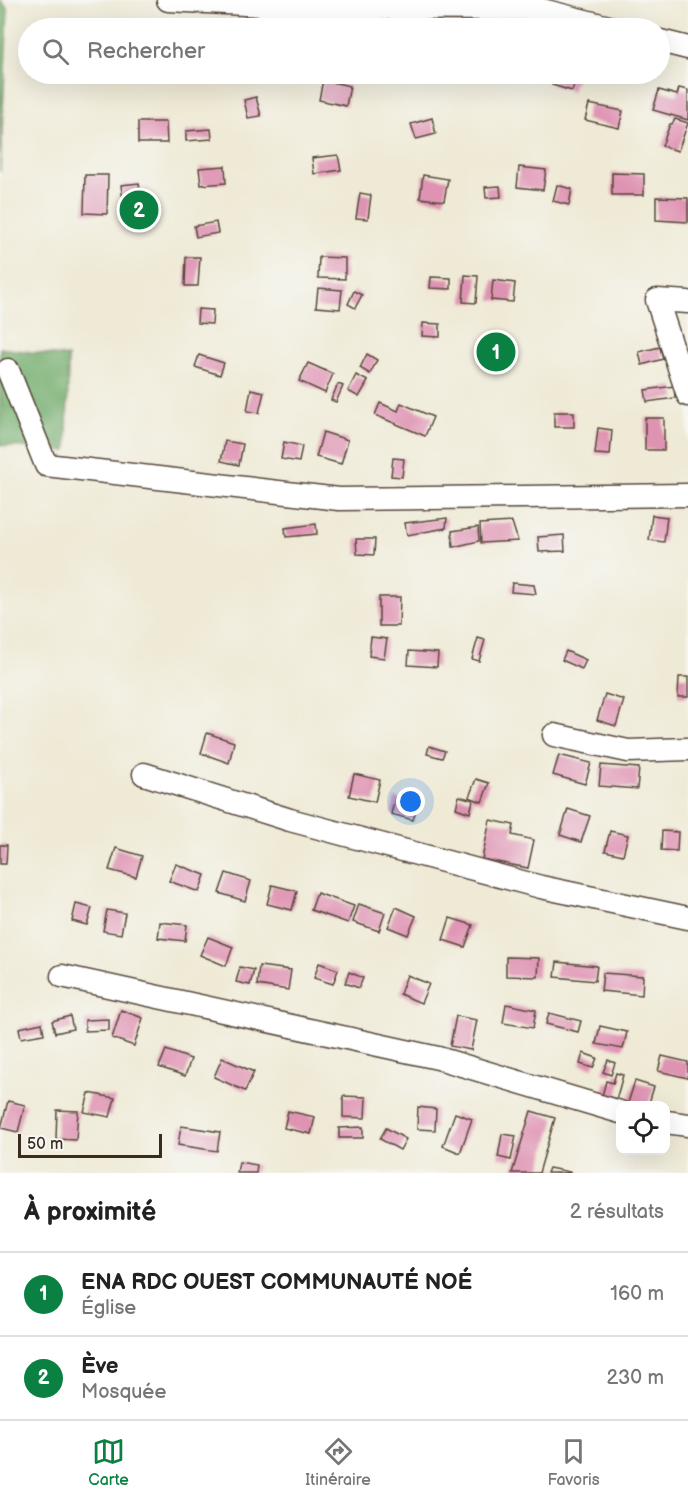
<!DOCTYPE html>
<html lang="fr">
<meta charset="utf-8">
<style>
body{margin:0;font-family:"Balsamiq Sans",sans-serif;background:#f6f6f6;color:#222}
.controls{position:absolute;right:18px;bottom:18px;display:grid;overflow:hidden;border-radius:12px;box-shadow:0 6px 24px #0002}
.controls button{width:54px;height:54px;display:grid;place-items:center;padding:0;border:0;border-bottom:2px solid #e0e0e0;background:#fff;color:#222;font:30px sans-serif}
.scale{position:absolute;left:18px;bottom:15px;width:144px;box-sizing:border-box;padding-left:6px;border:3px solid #3b2a1e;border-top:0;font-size:16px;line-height:21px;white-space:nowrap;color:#3b2a1e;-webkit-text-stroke:4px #f6f6f2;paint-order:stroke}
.you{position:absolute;left:411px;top:802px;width:21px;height:21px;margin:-15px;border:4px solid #fff;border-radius:50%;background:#1a73e8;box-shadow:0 0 0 9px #1a73e833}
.badge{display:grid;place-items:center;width:39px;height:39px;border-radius:50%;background:#0b8043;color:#fff;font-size:20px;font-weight:700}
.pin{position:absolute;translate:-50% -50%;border:3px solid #fff;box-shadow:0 2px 6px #0006}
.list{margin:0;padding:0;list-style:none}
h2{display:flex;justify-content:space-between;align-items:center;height:78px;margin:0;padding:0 24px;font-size:26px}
h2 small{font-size:20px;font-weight:400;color:#767676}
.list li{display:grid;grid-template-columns:39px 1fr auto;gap:18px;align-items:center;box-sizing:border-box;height:84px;padding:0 24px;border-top:2px solid #e0e0e0}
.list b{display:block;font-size:22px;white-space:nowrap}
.list p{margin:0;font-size:20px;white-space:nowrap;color:#767676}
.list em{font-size:20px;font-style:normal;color:#767676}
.icon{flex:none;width:33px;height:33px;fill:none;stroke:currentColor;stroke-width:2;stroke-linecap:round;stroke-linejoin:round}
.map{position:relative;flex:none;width:688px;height:1173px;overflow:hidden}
.search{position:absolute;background:#fff;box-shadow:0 6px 24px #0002;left:18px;right:18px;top:18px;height:66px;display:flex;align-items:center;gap:15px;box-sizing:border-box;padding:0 21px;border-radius:33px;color:#767676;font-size:22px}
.sheet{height:246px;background:#fff}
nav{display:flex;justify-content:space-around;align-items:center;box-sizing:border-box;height:84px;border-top:2px solid #e0e0e0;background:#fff;font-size:16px;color:#767676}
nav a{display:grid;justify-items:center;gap:3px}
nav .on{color:#0b8043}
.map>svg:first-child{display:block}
.forest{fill:#72ac6c;stroke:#566b45;stroke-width:1.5}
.building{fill:#df93b2}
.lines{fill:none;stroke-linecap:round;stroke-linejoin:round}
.minor-casing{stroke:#56473a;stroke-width:25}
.minor{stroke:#fff;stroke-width:22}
</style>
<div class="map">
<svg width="688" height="1173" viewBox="0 0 688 1173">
<rect width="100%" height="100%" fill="#f6f6f2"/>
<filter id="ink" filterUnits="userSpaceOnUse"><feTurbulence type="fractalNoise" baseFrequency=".0167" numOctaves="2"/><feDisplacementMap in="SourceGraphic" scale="12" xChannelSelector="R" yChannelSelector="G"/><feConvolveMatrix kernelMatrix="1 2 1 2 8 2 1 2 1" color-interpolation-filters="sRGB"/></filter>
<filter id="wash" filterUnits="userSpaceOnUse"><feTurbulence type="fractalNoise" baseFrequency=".008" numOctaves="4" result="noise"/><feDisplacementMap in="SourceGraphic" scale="24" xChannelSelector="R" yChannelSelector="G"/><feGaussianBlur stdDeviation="1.35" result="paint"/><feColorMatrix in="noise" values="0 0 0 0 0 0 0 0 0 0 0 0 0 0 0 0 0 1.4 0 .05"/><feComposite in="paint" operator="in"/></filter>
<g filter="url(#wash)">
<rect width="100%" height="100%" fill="#efead6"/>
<g class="forest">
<polygon points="0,0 8,9 0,172"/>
<polygon points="0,348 68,357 67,451 0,445"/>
</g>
<g id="blocks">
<g class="building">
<polygon points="556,74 578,74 572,91 552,85"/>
<polygon points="323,80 350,86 346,106 319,100"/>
<polygon points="679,88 688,90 688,120 653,110 659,90 677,95"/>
<polygon points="256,97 261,116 248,118 244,100"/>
<polygon points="589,104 623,111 619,128 585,120"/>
<polygon points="432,118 436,134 416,139 411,124"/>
<polygon points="675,119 688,123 678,151 662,146 670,124 672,124"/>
<polygon points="138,122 166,122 167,143 138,143"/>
<polygon points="211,129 212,139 186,141 186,131"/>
<polygon points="338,155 341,170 314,174 312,158"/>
<polygon points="225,166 226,183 201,185 199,168"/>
<polygon points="519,167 546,170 543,190 517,187"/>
<polygon points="612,173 644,174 644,195 612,195"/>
<polygon points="85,175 108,175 107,214 84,213"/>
<polygon points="423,175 448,179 444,201 420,198"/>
<polygon points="139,183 143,214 125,216 121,185"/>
<polygon points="557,185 572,189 569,205 553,201"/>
<polygon points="500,186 501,197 486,198 485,187"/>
<polygon points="360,193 371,195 368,219 356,218"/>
<polygon points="656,197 688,198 688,222 656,220"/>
<polygon points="216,222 218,233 196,237 194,226"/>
<polygon points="186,257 200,257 198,286 185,286"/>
<polygon points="319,257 345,258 345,279 318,278"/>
<polygon points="465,275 478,276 476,303 463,302"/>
<polygon points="431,277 451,278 451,289 430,288"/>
<polygon points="493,280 515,283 513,302 491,300"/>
<polygon points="318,288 342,290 340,309 316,307"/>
<polygon points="354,291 362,295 355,308 348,304"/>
<polygon points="198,309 213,310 212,324 197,323"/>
<polygon points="423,323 440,324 440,337 422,336"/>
<polygon points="660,347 663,359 642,365 639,352"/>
<polygon points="367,354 377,360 370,374 360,368"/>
<polygon points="199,355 224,363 220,375 195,367"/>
<polygon points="308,363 333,374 325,393 299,381"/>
<polygon points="356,375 368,381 359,397 348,391"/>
<polygon points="338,384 343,386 336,402 331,400"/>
<polygon points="674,386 675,398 647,402 645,390"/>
<polygon points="251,389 264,392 259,413 247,411"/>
<polygon points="380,403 398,411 401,403 433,417 425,436 375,415"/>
<rect x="554" y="412" width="20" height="15"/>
<rect x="645" y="418" width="19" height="32"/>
<polygon points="598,428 612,430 610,455 595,454"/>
<polygon points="323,432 348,440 341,464 316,457"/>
<polygon points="225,441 243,444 239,465 221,461"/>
<polygon points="284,442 302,446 299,462 281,459"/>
<polygon points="393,458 404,459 402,477 391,476"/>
<polygon points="652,515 667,517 664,542 649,540"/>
<polygon points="447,518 446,528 407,535 405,523"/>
<polygon points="512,522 518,541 481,543 480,524"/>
<polygon points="316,524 317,534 286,537 285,528"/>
<polygon points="478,527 479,541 453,547 452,531"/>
<polygon points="564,535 565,551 539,552 538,537"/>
<polygon points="356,539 375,539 374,555 357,554"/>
<polygon points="512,583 534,585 536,594 511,592"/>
<polygon points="379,597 400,597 399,626 379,626"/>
<polygon points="371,637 387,639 384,658 369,656"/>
<polygon points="478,638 485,640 479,661 472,659"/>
<polygon points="409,651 438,653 437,667 408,665"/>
<polygon points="566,651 586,660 582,669 562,660"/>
<polygon points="679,677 688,677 688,697 678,697"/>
<polygon points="605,694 624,700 616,726 597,720"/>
<polygon points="207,733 234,742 229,763 201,753"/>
<polygon points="429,746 445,751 442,758 427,754"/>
<polygon points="559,755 591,763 585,784 553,775"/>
<polygon points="601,765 639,768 637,789 599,786"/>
<polygon points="354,774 380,780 375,802 349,796"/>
<polygon points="476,779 489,783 482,802 469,797"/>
<polygon points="459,796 473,800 470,813 456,808"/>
<polygon points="395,798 418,804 413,820 391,814"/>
<polygon points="568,809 590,816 581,842 560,835"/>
<polygon points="490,820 514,825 512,835 534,840 528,868 482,859"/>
<polygon points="610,831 628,835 623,855 605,851"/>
<polygon points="662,831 678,832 677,851 661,850"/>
<polygon points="0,845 7,845 6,864 0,864"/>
<polygon points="116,848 142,856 136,877 109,870"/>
<polygon points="176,864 205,875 199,892 169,881"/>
<polygon points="226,873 251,881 245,901 219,893"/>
<polygon points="272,885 297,891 292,910 267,904"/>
<polygon points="317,893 354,906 348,923 311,910"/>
<polygon points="76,904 92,908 87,925 72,921"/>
<polygon points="359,904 385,913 379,931 353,922"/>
<polygon points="396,907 416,916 408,935 388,927"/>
<polygon points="107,910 125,913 121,934 103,931"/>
<polygon points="450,918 473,925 465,947 443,940"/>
<polygon points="160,922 187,925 185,941 158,938"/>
<polygon points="208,937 233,947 226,966 200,955"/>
<polygon points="506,957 539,958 538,977 506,976"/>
<polygon points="557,962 597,966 595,981 555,977"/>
<polygon points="319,963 338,970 333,984 314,978"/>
<polygon points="259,966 291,970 288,990 257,985"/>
<polygon points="240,967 254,970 250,985 236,982"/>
<polygon points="349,972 363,978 359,988 345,983"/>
<polygon points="603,973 643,976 642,995 601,991"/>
<polygon points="407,975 429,984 421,1003 400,994"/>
<polygon points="506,1004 536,1010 533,1028 503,1023"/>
<polygon points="121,1010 143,1018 134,1046 112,1038"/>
<polygon points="549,1013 581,1021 578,1032 546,1024"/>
<polygon points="70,1016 73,1029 55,1033 52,1021"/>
<polygon points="456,1016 477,1020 471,1050 450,1046"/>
<polygon points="109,1019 109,1030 85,1031 85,1020"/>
<polygon points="42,1023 44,1034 21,1038 19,1028"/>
<polygon points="600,1026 627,1032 623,1049 596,1044"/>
<polygon points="166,1050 191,1059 185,1076 159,1067"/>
<polygon points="583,1053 597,1058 593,1068 580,1064"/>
<polygon points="662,1056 688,1062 688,1078 658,1071"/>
<polygon points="222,1058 254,1072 245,1091 214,1077"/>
<polygon points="608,1060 615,1063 611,1075 603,1072"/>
<polygon points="616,1073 623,1075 616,1100 602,1096 606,1081 613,1083"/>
<polygon points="635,1081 654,1087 648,1106 627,1106"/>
<polygon points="89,1093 115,1098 110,1117 84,1112"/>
<polygon points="343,1096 366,1097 365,1118 343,1117"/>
<polygon points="8,1101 25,1105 18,1132 1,1128"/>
<polygon points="418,1107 436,1109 435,1130 417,1129"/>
<polygon points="57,1110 78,1111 76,1140 56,1139"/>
<polygon points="288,1111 315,1117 311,1134 284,1128"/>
<polygon points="531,1111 555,1118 539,1173 512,1173"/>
<polygon points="455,1113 472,1119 460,1153 443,1146"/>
<polygon points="181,1126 220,1132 217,1151 178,1145"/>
<polygon points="363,1127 363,1138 339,1138 339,1128"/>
<polygon points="386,1128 406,1139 400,1150 380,1139"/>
<polygon points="502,1134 516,1136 511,1160 498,1157"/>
<polygon points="239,1162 257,1165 256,1173 237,1173"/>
<polygon points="549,1168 570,1172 570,1173 547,1173"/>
</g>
</g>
</g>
<g filter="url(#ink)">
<use href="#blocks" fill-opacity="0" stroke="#56473a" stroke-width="1.5"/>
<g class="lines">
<defs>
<g id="minor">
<polyline points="168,0 317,8 538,9 613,28"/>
<polyline points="660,41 688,48"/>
<polyline points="688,302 657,300 688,395"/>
<polyline points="8,370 46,465 339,499 688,495"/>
<polyline points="554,735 628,751 688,749"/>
<polyline points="144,774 290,820 541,887 688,918"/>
<polyline points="62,976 438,1058 620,1112"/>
<polyline points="666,1122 688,1125"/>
</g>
</defs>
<use href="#minor" class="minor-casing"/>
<use href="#minor" class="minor"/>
</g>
</g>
</svg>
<div class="controls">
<button><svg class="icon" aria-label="locate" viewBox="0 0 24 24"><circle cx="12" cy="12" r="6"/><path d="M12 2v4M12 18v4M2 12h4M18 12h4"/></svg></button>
</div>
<div class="scale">50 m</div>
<div class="you"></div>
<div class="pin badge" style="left:496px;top:352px">1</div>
<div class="pin badge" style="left:139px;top:210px">2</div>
<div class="search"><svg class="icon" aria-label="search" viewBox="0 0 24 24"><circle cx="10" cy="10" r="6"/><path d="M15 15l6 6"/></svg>Rechercher</div>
</div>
<section class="sheet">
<h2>À proximité<small>2 résultats</small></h2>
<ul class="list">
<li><span class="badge">1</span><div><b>ENA RDC OUEST COMMUNAUTÉ NOÉ</b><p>Église</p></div><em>160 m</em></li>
<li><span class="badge">2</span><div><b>Ève</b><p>Mosquée</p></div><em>230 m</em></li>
</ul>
</section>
<nav>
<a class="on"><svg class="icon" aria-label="map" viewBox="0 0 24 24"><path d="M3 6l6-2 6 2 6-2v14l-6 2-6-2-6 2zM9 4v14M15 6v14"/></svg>Carte</a>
<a><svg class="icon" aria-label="directions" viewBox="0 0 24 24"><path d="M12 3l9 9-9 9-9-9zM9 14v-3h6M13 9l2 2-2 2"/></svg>Itinéraire</a>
<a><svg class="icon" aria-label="saved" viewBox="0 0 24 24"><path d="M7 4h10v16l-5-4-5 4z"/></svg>Favoris</a>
</nav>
